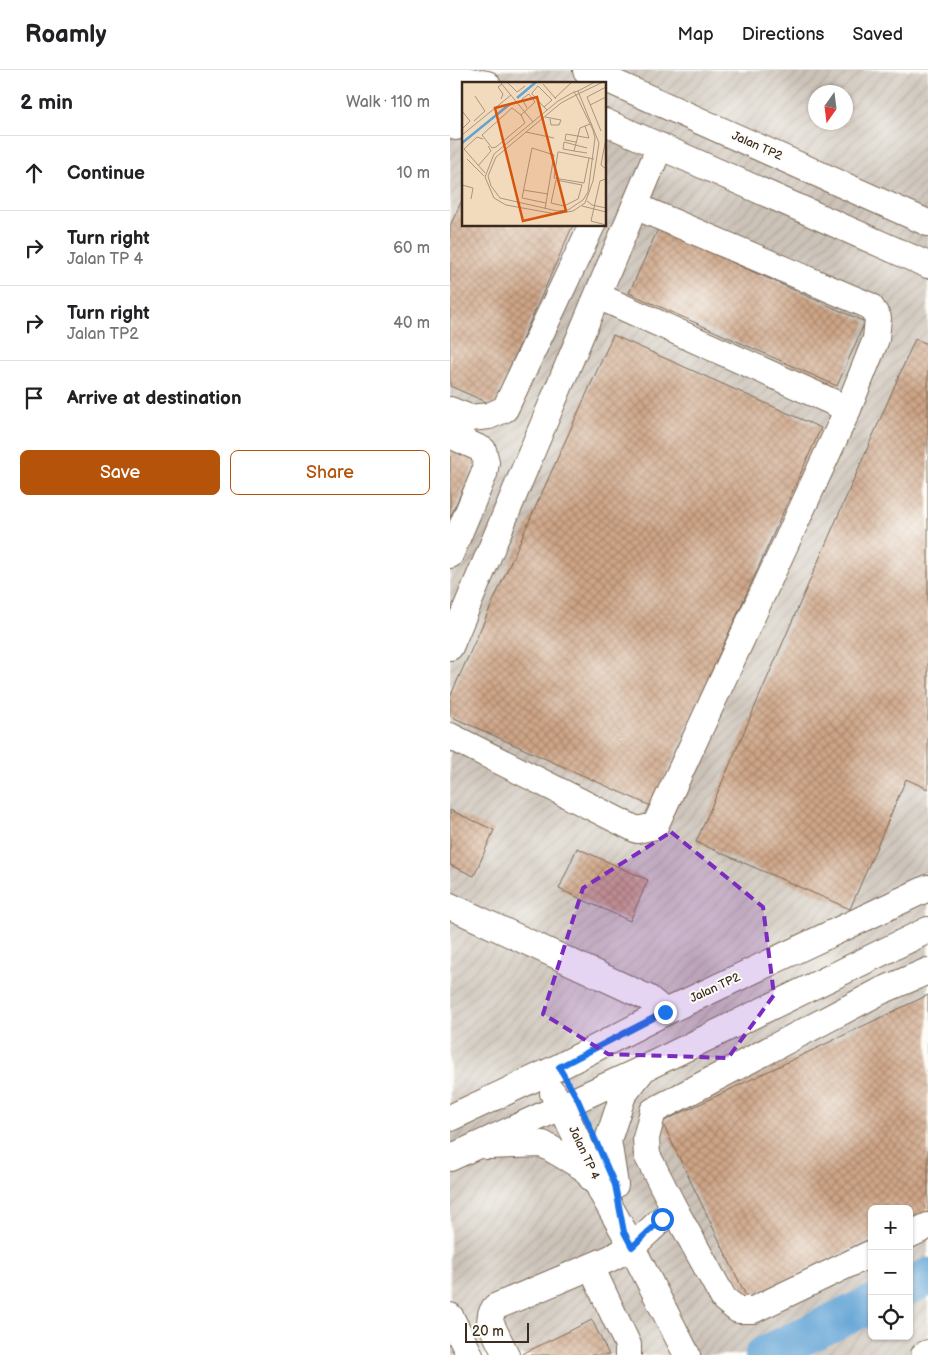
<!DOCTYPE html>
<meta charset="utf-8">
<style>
body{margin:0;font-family:"Balsamiq Sans",sans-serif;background:#f2f2f2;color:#202124}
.controls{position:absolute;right:15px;bottom:15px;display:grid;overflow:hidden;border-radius:8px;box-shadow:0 1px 4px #0004}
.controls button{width:45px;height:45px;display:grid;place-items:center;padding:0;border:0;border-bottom:1px solid #e0e0e0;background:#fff;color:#202124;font:25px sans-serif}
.compass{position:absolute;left:358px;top:15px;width:45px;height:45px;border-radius:50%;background:#fff;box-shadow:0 1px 4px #0004;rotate:194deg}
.scale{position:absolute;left:15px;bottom:12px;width:64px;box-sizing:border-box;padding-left:5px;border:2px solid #3b2a1e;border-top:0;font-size:14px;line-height:18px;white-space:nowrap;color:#3b2a1e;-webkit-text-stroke:4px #fdfcf7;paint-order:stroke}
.stop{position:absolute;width:15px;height:15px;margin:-11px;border:4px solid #1a73e8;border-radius:50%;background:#fff}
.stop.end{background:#1a73e8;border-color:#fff;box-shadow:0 1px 5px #0008}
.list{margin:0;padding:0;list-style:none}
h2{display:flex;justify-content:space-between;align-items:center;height:65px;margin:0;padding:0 20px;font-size:21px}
h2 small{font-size:16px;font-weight:400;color:#757577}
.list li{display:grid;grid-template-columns:32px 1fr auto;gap:15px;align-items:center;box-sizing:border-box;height:75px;padding:0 20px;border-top:1px solid #e0e0e0}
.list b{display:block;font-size:19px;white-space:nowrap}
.list p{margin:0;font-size:16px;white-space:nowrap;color:#757577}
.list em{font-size:16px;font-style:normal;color:#757577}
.actions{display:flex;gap:10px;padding:15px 20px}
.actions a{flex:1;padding:11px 0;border:1px solid #b45309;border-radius:8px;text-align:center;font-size:18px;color:#b45309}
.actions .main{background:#b45309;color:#fff}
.icon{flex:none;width:28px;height:28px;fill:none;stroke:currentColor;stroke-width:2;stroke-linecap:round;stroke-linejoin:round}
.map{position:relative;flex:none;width:478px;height:1285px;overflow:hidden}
header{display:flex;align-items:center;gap:30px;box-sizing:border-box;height:70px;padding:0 25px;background:#fff;border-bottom:1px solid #e0e0e0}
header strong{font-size:24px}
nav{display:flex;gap:28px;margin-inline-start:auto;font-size:18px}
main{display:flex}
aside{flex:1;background:#fff}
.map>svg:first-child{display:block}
.industrial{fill:url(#industrial-furrows);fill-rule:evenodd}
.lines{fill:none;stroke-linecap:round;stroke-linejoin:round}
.river{stroke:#61a3d5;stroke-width:38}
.building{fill:url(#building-cross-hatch)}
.minor-casing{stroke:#7b6855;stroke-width:28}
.minor{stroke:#fff;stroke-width:26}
.route{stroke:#1a73e8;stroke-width:6}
.marked{fill:#7b2cbf;fill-opacity:0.2;stroke:#7b2cbf;stroke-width:4;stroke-dasharray:10 6;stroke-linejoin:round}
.labels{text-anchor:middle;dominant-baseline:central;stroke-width:4;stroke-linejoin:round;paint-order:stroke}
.street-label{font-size:12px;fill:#3b2a1e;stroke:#fdfcf7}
.inset-river{fill:none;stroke:#61a3d5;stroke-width:2.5}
.inset-road{fill:none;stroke:#a9947d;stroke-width:1}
.view{fill:#d7540e;fill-opacity:0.15;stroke:#d7540e;stroke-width:2.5}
.inset-edge{fill:none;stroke:#3b2a1e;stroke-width:2.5}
</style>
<header>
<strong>Roamly</strong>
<nav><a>Map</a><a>Directions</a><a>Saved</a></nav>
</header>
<main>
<aside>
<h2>2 min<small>Walk · 110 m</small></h2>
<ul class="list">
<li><svg class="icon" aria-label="ahead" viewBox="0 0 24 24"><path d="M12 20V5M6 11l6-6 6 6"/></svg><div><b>Continue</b></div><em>10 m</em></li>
<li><svg class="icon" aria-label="right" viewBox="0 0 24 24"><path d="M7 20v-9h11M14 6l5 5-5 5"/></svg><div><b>Turn right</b><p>Jalan TP 4</p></div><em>60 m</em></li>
<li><svg class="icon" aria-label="right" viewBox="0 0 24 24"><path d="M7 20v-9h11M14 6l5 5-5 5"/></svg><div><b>Turn right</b><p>Jalan TP2</p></div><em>40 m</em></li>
<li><svg class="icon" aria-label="arrive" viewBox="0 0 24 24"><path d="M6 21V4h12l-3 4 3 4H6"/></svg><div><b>Arrive at destination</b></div></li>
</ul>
<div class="actions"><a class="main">Save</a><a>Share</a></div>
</aside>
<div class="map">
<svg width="478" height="1285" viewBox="0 0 478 1285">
<defs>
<pattern id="industrial-furrows" width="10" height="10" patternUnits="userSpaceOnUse" patternTransform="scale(1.25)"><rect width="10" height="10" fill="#cbc2b8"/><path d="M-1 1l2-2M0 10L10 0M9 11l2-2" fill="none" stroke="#afa79e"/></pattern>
<pattern id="building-cross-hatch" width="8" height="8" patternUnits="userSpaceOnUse" patternTransform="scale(1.25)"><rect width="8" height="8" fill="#cea486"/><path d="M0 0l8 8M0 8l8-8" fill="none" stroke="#a8866d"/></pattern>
</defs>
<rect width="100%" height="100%" fill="#fdfcf7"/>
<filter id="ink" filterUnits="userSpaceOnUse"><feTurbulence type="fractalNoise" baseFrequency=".02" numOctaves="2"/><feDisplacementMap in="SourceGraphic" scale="10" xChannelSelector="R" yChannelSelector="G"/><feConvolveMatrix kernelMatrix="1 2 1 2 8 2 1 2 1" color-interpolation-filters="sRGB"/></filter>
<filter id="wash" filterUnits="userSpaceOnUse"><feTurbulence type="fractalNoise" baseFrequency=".0096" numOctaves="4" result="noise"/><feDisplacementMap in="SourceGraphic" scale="20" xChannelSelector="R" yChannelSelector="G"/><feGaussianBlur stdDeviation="1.12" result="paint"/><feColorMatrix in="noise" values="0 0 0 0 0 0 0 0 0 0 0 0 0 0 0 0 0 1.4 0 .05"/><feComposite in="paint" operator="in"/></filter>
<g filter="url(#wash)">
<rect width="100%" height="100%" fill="#f2dbbc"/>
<path class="industrial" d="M 0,0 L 478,0 L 478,1285 L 0,1285 ZM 14,14 L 155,14 L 155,155 L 14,155 ZM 366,22 L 396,22 L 396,52 L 366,52 ZM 422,1139 L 459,1139 L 459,1266 L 422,1266 Z"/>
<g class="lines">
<g class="river">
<polyline points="459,1216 478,1207"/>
<polyline points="314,1285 422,1234"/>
</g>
</g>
<g id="blocks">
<g class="building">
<polygon points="14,126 14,155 123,155 43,335 0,316 0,156"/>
<polygon points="208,159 415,252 387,316 179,223"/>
<polygon points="163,265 371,358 201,736 0,646 0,627"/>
<polygon points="465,269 478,274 478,719 456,709 400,839 246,772"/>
<polygon points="0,372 28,385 0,448"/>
<polygon points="0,740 44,760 24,806 0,795"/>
<polygon points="127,778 198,810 180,851 109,819"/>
<polygon points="478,925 478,1142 459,1151 459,1139 422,1139 422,1168 297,1228 212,1052"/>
<polygon points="142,1250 159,1285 73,1285 72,1284"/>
</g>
</g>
</g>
<g filter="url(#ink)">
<use href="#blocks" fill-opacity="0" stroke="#7b6855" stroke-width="1"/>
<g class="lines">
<defs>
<g id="minor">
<polyline points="136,0 478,153"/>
<polyline points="0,7 37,14"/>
<polyline points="155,52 478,195"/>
<polyline points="6,57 14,9"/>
<polyline points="148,226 398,339"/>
<polyline points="0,340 20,348 39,346 55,339 142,155"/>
<polyline points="0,365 33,380 36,392 34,404 0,485"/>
<polyline points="0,577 210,76"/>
<polyline points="0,666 187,760 205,756 398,339 426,269 428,248 420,236 185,136"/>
<polyline points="0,836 198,928 215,942"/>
<polyline points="103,1023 112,1037 152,1123 174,1162 237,1285"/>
<polyline points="0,1048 109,997 215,942 478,818"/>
<polyline points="37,1076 93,1074 134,1098 143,1110"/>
<polyline points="0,1088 193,999 478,860"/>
<polyline points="165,1115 158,1070 173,1025 191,1002"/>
<polyline points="225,1140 274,1229 288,1240 303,1240 422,1183"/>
<polyline points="459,1165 478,1156"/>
<polyline points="141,1197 178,1275 178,1285"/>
<polyline points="0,1246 20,1285"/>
<polyline points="56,1285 40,1252 41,1244 45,1237 159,1189 182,1177 212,1149 225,1140 197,1085 196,1068 203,1041 431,921 478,901"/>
<polyline points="474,1285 478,1283"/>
</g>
</defs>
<use href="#minor" class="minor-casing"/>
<use href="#minor" class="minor"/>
</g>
</g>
<g class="lines" filter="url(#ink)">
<polyline class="route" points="212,1149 182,1177 174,1162 165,1115 128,1030 109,997 215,942"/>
</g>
<path class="marked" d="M 221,762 L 313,837 L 324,925 L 278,988 L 158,984 L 93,944 L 133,818 Z"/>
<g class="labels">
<g class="street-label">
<text transform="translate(307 76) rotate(24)">Jalan TP2</text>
<text transform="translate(265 918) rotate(-25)">Jalan TP2</text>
<text transform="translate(134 1083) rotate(65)">Jalan TP 4</text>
</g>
</g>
<g transform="translate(12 12)">
<rect width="144" height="144" fill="#f2dbbc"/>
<path class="inset-river" d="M 55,16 L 74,0M 0,61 L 48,22"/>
<path class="inset-road" d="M 38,0 L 71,40M 45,0 L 55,10 L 63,4M 81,2 L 94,17M 116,9 L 137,61 L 131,99 L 123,121 L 111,129 L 94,132 L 44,123 L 32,116 L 23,95 L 32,72 L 96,19 L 112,10 L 116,9 L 133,0M 112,10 L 114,13 L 117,19 L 131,48 L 133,56 L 126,110 L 121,118 L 106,128 L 95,129 L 38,116 L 29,104 L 26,94 L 34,75 L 99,21 L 114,13 L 141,0M 93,16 L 110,0M 39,17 L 41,12 L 36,5 L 40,2M 128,23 L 144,15M 82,25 L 90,18 L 76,4 L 70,11 L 70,12 L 82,25 L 85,28M 0,29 L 8,39 L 0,47M 59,33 L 50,26 L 20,53 L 30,66 L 34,65 L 63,41 L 59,33 L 73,20 L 67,12 L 60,17 L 65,26M 83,35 L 99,38M 88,37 L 89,43 L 97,43 L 99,38M 12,39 L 23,29 L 13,14M 139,49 L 125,15 L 144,5M 64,50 L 92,56M 0,53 L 49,13M 144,56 L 139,83 L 144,87M 21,57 L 15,55 L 2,67 L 23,91M 114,60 L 103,58 L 104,52 L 127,56 L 123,44M 112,69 L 101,67 L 102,60 L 125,66M 125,71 L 112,69 L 118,46 L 128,42M 127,76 L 122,101 L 92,96 L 96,70 L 97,70 L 132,77M 5,77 L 22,94M 16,84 L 29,69 L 26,64M 144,97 L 138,99 L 129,139 L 144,143M 94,98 L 120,103 L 116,117 L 102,124 L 89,121 ZM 0,103 L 11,106 L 9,117M 61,108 L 86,112M 125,119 L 130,123 L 144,126M 120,124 L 144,130M 83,127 L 92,73 L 70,66 L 60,116 L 84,121"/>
<path class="view" d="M 75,15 L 104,129 L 61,139 L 33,26 Z"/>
<rect width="144" height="144" class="inset-edge"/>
</g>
</svg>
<div class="controls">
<button>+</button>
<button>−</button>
<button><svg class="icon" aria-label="locate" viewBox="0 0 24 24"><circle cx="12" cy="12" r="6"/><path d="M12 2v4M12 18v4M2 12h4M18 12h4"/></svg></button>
</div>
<svg class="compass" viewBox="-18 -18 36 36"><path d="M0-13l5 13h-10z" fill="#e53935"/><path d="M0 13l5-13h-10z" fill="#757577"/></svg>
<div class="scale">20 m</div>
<div class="stop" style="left:212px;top:1149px"></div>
<div class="stop end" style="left:215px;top:942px"></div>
</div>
</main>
